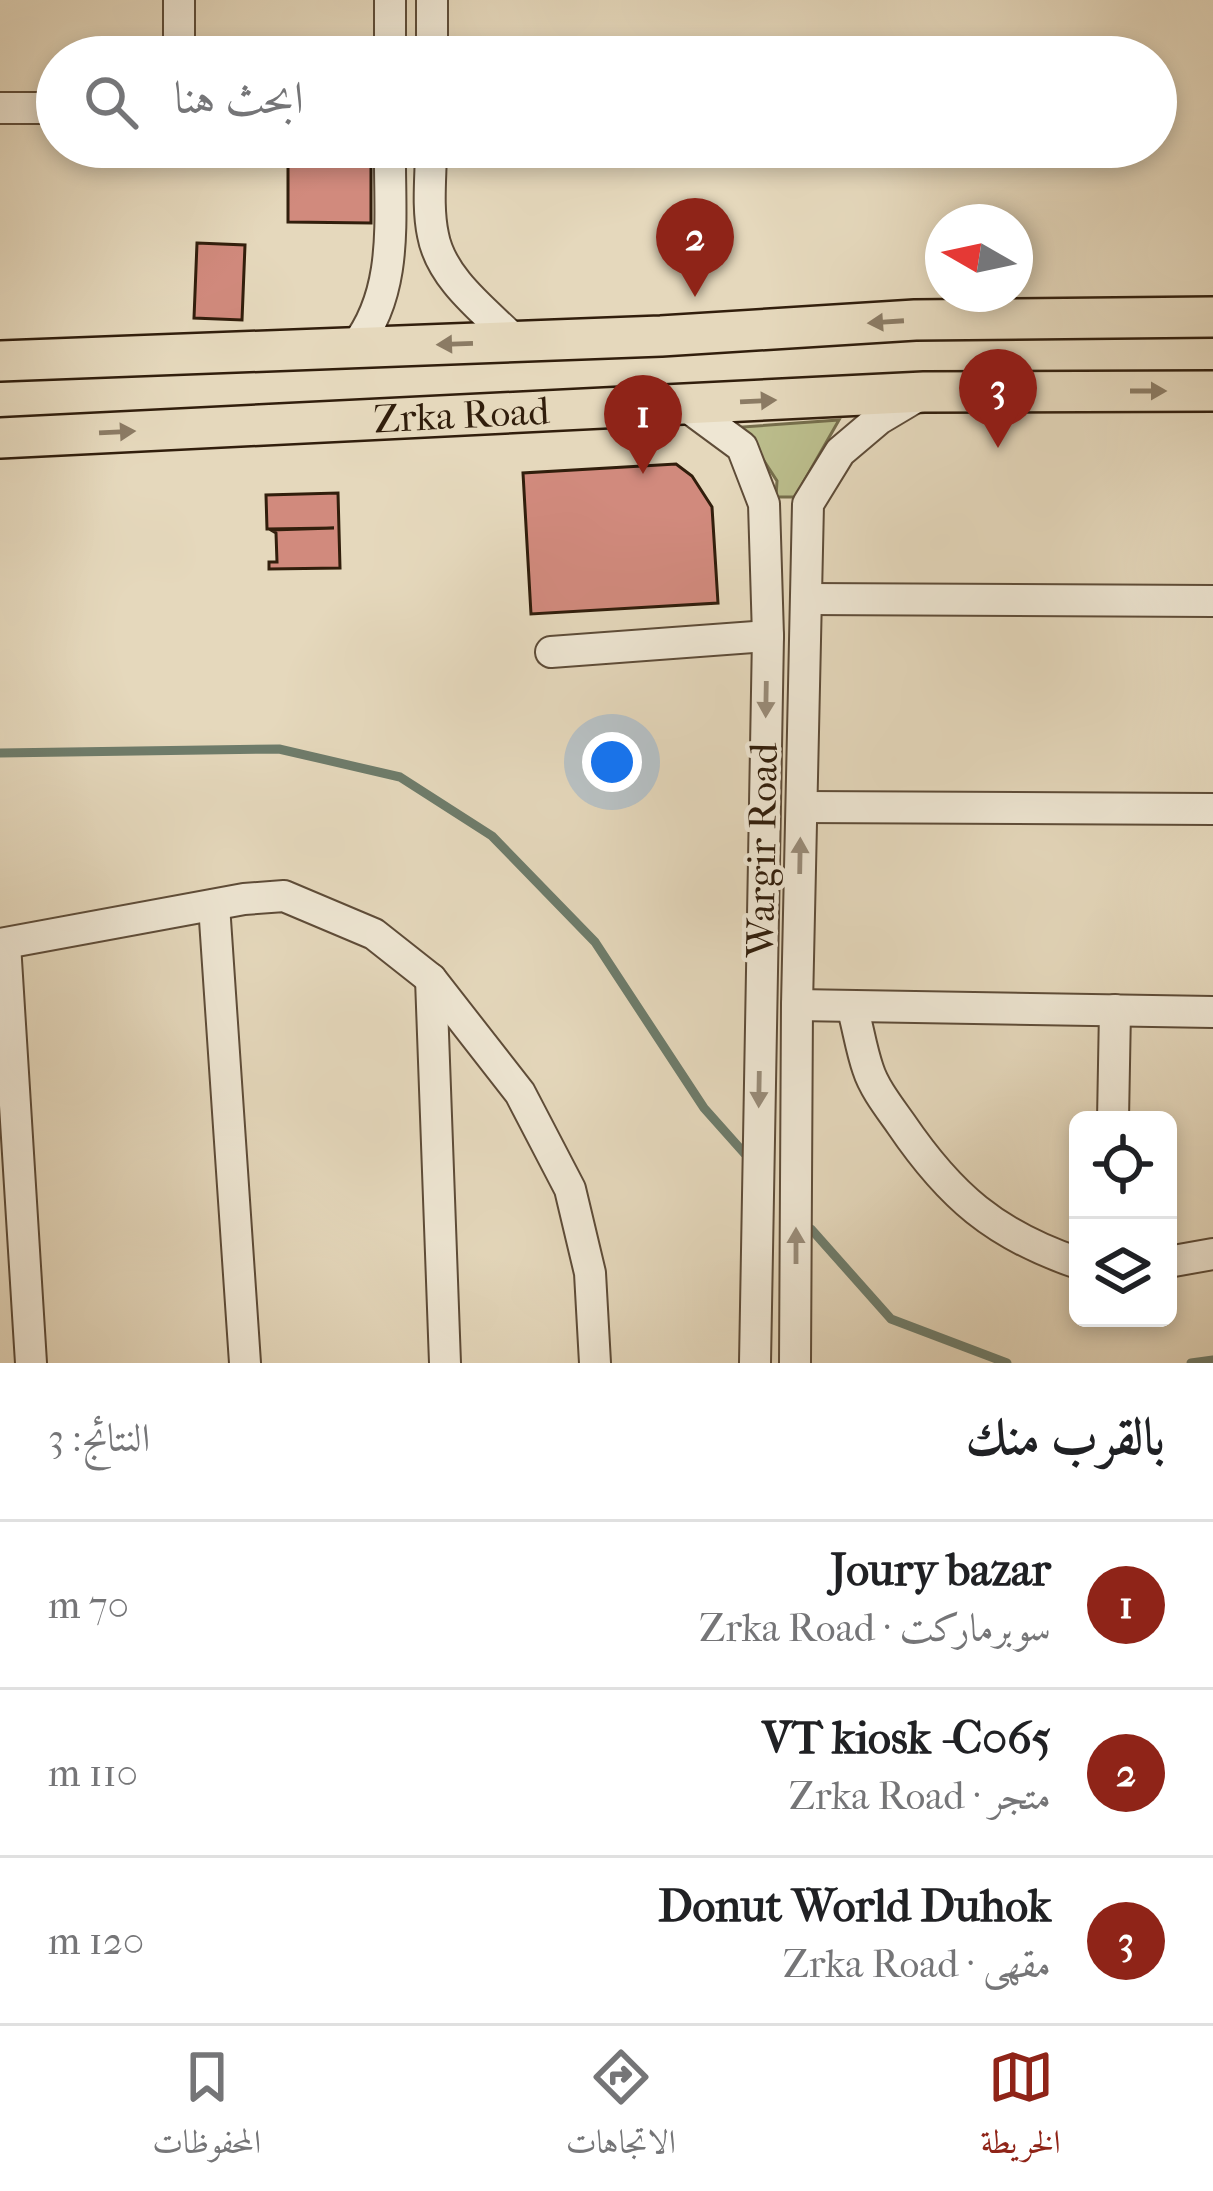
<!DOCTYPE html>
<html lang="ar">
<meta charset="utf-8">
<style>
body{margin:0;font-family:"IM FELL French Canon",Amiri,serif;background:#f6f6f6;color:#202124;direction:rtl}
.controls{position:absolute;right:36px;bottom:36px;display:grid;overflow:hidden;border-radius:18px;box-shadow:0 6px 18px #0003}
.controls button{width:108px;height:108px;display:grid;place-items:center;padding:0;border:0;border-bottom:3px solid #e0e0e0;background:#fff;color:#202124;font:60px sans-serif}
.compass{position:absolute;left:925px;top:204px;width:108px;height:108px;border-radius:50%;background:#fff;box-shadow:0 6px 18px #0003;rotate:279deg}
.you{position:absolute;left:612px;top:762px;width:42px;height:42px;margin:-30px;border:9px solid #fff;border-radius:50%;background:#1a73e8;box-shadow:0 0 0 18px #1a73e833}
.badge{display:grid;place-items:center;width:78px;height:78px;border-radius:50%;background:#8f2418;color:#fff;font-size:39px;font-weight:700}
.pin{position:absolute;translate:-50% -99px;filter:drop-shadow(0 3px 6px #0008)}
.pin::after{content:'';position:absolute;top:63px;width:42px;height:36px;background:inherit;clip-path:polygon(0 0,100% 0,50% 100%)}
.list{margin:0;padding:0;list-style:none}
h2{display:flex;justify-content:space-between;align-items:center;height:156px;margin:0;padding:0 48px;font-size:51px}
h2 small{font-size:39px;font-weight:400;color:#757577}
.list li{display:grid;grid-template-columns:78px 1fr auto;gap:36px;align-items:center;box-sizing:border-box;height:168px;padding:0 48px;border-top:3px solid #e0e0e0}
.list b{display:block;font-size:45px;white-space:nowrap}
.list p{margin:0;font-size:39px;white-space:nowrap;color:#757577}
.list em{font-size:39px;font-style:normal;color:#757577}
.icon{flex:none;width:66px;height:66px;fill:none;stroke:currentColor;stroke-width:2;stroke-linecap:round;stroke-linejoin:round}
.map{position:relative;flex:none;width:1213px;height:1363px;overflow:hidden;direction:ltr}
.search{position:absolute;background:#fff;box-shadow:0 6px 18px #0003;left:36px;right:36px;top:36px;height:132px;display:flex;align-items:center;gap:30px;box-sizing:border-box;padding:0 42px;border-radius:66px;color:#757577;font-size:45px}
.sheet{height:660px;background:#fff}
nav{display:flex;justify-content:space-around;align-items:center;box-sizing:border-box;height:168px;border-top:3px solid #e0e0e0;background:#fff;font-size:33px;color:#757577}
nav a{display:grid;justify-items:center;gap:6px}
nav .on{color:#8f2418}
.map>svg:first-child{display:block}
.green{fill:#bbbd8c;stroke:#766e4c;stroke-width:3}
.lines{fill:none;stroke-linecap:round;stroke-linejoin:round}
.stream{stroke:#6e7c6b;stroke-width:9}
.building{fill:#d18a7d;stroke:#311e0c;stroke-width:3}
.minor-casing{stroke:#5e4c38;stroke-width:34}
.major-casing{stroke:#311e0c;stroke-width:44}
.minor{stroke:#eee6d3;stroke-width:30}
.major{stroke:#e5d8bc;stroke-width:39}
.oneway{fill:#8b7b64}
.oneway2{fill:#998c79}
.labels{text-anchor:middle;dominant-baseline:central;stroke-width:9;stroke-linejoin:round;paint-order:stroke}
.street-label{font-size:39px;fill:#311e0c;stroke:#eee6d3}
</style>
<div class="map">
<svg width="1213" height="1363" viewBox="0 0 1213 1363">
<rect width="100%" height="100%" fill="#e5d8bc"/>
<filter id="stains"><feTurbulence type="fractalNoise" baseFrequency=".00167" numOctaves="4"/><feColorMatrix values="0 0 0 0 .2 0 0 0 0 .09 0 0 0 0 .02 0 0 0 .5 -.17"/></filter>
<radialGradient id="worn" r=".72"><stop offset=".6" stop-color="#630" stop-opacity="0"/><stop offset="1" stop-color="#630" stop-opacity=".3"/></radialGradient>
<polygon class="green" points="839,420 803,483 803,497 776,497 777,481 742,427"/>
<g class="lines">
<g class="stream">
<polyline points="0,753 279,749 400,777 492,836 595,942 704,1108 745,1154"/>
<polyline points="811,1229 891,1319 1007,1363"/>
<polyline points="1191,1363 1213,1360"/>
</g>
</g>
<g class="building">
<polygon points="288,152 371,152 371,223 288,222"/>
<polygon points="197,243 245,245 242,320 194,318"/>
<polygon points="676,464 692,476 712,507 718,603 531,614 523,473"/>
<polygon points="338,493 340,568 269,569 269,562 277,562 276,533 271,530 334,528 267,529 266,495"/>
</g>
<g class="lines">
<defs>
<g id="minor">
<polyline points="179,57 179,0"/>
<polyline points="390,57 390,0"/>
<polyline points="432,57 432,0"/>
<polyline points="0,108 57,108"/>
<path d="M 431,147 C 431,175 427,207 433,235 C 441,279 485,311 515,341"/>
<path d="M 355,347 C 400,290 389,216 390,147"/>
<polyline points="685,405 742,447 764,504 768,636 755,1363"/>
<polyline points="806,599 1213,601"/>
<polyline points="551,652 768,636"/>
<polyline points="802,807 1213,809"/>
<polyline points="214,905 245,1363"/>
<polyline points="0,944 244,899 284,896 374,934 431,979 520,1093 570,1189 590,1273 595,1363"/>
<polyline points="5,944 31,1363"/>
<polyline points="431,979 445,1363"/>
<polyline points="797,1005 1213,1012"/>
<path d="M 852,1006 C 858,1027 861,1049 868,1069 C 874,1088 889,1107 901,1124 C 950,1196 995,1235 1078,1263"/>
<polyline points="1113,1120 1115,1010"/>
<polyline points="1168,1262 1213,1254"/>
<polyline points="795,1363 797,1005 808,504 840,452 879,419 921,394"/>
</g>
<g id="major">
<polyline points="0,361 661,336 915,320 1213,317"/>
<path id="s1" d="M 0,438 L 924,392 L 1213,391"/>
</g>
</defs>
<use href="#minor" class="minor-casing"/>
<use href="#major" class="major-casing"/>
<use href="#minor" class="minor"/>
<use href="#major" class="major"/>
</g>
<defs><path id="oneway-solid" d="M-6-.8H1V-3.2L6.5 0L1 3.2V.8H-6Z" transform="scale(3)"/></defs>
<g class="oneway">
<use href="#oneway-solid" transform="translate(886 322) rotate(176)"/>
<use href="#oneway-solid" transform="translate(455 344) rotate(178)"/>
<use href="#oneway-solid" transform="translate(1148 391)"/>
<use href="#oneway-solid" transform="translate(758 401) rotate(-3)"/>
<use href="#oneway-solid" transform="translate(117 432) rotate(-3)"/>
</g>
<g class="oneway2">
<use href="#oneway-solid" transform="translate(766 699) rotate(91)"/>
<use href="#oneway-solid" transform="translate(800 856) rotate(-89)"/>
<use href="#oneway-solid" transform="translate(759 1089) rotate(91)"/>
<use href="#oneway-solid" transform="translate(796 1246) rotate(-90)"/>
</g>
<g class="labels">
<g class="street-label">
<text stroke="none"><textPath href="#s1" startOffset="462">Zrka Road</textPath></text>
<text transform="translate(762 850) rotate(-89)">Wargir Road</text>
</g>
</g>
<rect width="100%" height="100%" filter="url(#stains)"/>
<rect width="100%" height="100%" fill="url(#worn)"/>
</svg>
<div class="controls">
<button><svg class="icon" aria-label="locate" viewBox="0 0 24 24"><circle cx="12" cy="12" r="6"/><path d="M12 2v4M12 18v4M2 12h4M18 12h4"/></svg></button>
<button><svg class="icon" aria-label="layers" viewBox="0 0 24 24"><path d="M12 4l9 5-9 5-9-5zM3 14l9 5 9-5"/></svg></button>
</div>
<svg class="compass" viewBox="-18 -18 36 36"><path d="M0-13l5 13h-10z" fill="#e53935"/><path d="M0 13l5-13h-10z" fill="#757577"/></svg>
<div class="you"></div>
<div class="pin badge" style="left:643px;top:474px">1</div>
<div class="pin badge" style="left:695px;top:297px">2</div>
<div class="pin badge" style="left:998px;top:448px">3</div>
<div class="search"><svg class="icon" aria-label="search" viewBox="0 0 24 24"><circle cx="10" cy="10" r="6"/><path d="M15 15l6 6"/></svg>ابحث هنا</div>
</div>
<section class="sheet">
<h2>بالقرب منك<small>النتائج: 3</small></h2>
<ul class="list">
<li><span class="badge">1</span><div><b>Joury bazar</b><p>سوبرماركت · Zrka Road</p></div><em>70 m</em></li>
<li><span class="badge">2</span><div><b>VT kiosk -C065</b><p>متجر · Zrka Road</p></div><em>110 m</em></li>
<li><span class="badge">3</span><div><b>Donut World Duhok</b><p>مقهى · Zrka Road</p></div><em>120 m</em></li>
</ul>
</section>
<nav>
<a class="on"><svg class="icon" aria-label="map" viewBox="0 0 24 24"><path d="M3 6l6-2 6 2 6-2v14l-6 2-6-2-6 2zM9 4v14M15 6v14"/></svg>الخريطة</a>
<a><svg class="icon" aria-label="directions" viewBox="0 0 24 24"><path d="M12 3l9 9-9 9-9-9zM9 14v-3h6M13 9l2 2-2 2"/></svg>الاتجاهات</a>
<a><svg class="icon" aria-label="saved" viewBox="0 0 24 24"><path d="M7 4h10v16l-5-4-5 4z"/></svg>المحفوظات</a>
</nav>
